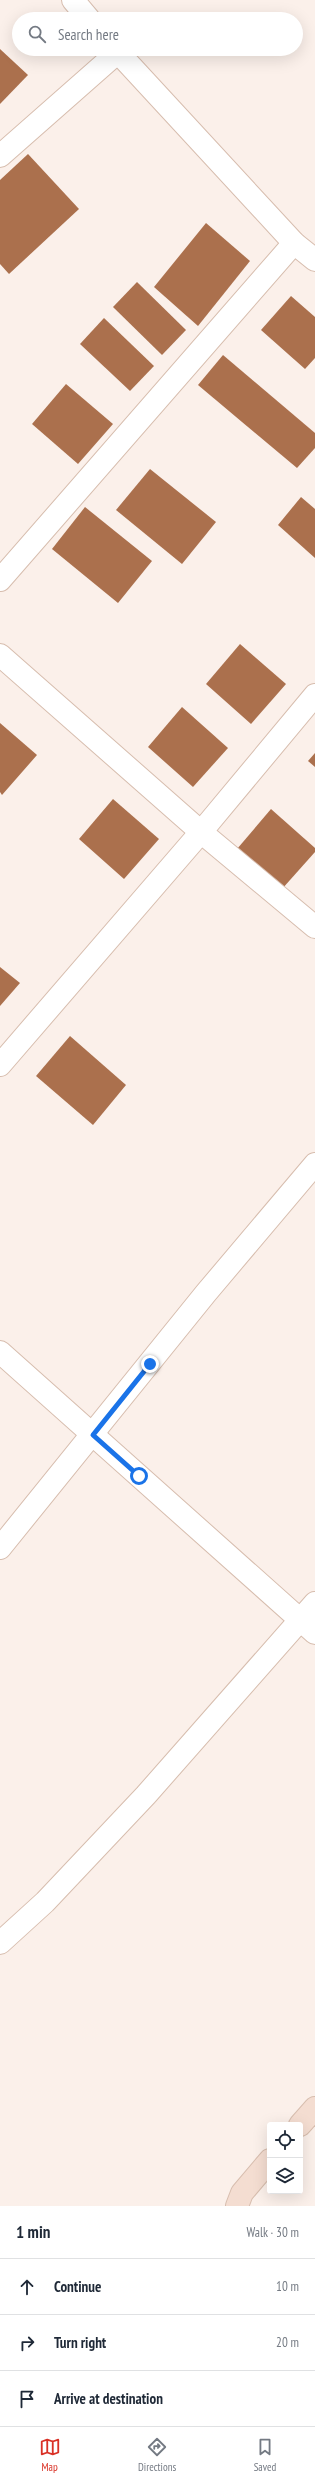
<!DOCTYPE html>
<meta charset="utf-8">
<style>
body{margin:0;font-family:"PT Sans Narrow",sans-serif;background:#f6f6f7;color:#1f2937}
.controls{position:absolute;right:12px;bottom:12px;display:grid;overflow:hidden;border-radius:4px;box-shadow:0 4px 16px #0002}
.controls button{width:36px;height:36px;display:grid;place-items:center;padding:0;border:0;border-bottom:1px solid #e0e1e3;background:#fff;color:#1f2937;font:20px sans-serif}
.stop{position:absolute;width:12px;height:12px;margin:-9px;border:3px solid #1a73e8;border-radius:50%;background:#fff}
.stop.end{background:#1a73e8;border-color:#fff;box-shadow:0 1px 4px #0008}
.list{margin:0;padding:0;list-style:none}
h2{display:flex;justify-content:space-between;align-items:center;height:52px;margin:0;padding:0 16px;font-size:17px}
h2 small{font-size:13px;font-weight:400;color:#747a83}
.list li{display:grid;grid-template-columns:26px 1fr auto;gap:12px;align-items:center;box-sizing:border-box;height:56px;padding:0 16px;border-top:1px solid #e0e1e3}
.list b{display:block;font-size:15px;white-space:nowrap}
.list em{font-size:13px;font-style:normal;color:#747a83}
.icon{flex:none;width:22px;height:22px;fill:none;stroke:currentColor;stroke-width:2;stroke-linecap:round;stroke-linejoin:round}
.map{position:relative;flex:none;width:315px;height:2206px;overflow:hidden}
.search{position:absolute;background:#fff;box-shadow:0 4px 16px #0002;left:12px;right:12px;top:12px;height:44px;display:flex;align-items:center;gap:10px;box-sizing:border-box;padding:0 14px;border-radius:22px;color:#747a83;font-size:15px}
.sheet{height:220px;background:#fff}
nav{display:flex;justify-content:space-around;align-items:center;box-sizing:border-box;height:56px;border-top:1px solid #e0e1e3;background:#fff;font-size:11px;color:#747a83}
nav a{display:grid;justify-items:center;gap:2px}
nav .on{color:#d93025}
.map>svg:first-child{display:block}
.building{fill:#ab704d}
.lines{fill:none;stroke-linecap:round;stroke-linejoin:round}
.minor-casing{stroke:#d7bdae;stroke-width:24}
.secondary-casing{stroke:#d7bdae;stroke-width:24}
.minor{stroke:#fff;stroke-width:22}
.secondary{stroke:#f4ddd1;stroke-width:22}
.route{stroke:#1a73e8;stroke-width:5}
</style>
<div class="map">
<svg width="315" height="2206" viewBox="0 0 315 2206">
<rect width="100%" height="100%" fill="#fbf0ea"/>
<g class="building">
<polygon points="0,49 28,75 0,104"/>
<polygon points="28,154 79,209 9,274 0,264 0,180"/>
<polygon points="206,223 250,261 198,326 154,287"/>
<polygon points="137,282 186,330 162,355 113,307"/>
<polygon points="291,296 315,317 315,358 305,369 261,330"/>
<polygon points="104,318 154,366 130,391 80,344"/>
<polygon points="223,355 315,433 315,448 297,468 198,385"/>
<polygon points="66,384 113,424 78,464 32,424"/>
<polygon points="150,469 216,522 182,564 116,510"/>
<polygon points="301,497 315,509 315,558 278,525"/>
<polygon points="85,507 152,561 118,603 52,549"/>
<polygon points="240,644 286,684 251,724 206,684"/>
<polygon points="182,707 228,748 193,787 148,747"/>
<polygon points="0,723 37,755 2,795 0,792"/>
<polygon points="315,753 315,767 308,761"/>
<polygon points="113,799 159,839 124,879 79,839"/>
<polygon points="271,809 315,848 315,852 282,889 237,849"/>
<polygon points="0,967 20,983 0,1006"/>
<polygon points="70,1036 126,1085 93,1125 36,1076"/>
</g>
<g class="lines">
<defs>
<g id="minor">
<polyline points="73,0 89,19"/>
<polyline points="115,49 294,243 315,260"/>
<polyline points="0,156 118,52"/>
<polyline points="0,580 294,243"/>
<polyline points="0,655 201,832 315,927"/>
<polyline points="0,1065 201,832 315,695"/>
<polyline points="0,1352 315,1633"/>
<polyline points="0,1548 206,1293 315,1164"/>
<polyline points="0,1943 45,1902 146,1795 315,1603"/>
</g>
<g id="secondary">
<polyline points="300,2125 315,2108"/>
<polyline points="237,2206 242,2193 270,2160"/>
</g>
</defs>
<use href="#minor" class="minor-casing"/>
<use href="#secondary" class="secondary-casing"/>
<use href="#minor" class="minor"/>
<use href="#secondary" class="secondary"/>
</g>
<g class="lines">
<polyline class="route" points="139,1476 93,1435 150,1364"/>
</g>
</svg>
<div class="controls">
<button><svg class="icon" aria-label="locate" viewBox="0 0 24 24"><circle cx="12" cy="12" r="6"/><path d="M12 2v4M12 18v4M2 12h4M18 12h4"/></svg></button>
<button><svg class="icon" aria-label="layers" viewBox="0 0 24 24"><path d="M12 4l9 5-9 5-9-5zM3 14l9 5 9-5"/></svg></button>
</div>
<div class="stop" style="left:139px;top:1476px"></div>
<div class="stop end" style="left:150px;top:1364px"></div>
<div class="search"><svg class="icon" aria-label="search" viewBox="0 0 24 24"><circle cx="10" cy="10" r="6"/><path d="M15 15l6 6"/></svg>Search here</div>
</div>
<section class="sheet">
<h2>1 min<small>Walk · 30 m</small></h2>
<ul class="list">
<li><svg class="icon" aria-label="ahead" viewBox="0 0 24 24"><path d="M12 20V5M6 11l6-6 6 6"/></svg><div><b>Continue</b></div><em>10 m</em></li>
<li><svg class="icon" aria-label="right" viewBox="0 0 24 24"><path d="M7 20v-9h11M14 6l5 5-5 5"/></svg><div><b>Turn right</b></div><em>20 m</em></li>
<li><svg class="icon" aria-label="arrive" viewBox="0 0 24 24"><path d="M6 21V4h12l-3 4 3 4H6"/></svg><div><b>Arrive at destination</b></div></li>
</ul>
</section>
<nav>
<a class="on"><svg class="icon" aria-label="map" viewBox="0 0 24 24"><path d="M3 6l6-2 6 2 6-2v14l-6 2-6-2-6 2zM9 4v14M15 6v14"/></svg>Map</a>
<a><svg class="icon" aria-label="directions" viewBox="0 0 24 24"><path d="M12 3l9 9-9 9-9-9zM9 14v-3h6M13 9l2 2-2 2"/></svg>Directions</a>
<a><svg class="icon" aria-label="saved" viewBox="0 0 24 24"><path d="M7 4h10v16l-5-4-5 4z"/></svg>Saved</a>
</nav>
